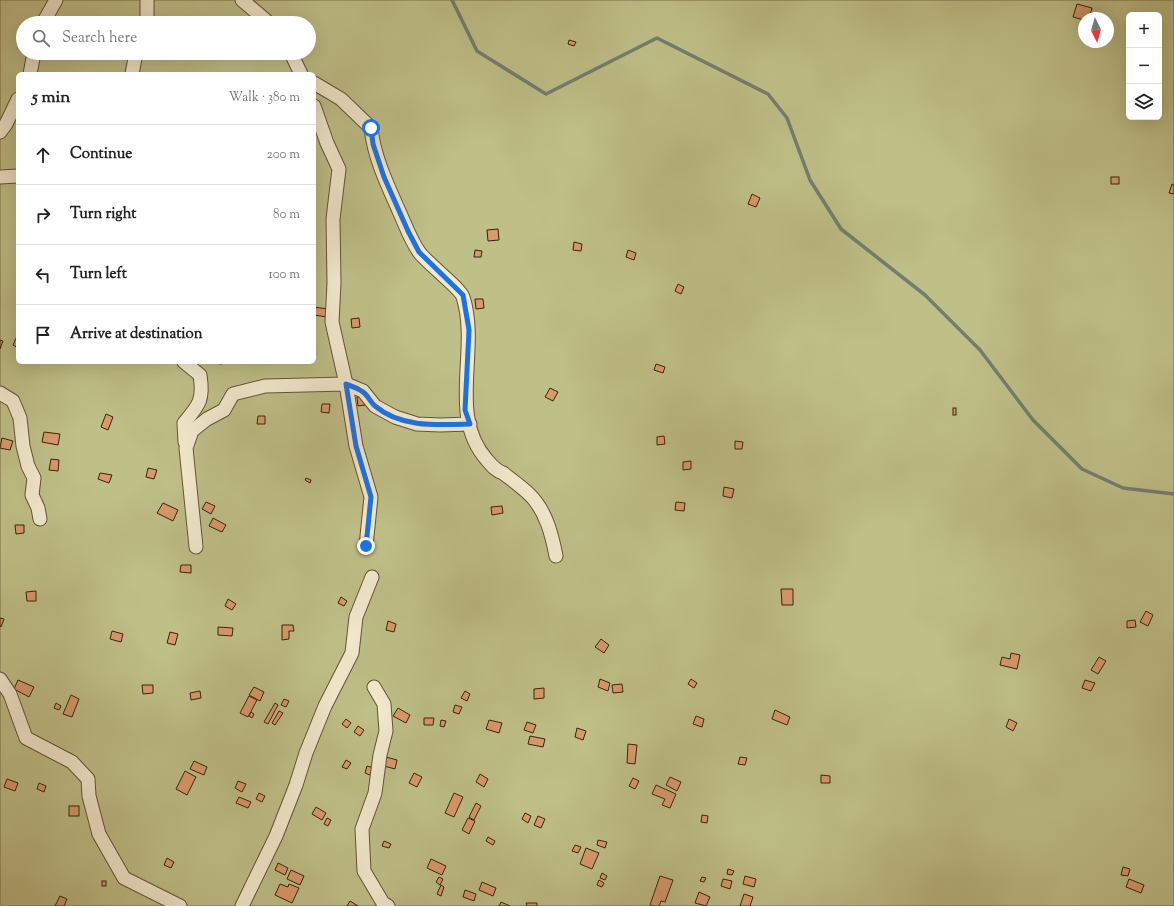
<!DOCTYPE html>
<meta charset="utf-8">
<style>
body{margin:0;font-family:"Sorts Mill Goudy",serif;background:#f2f2f2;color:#222}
.controls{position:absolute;right:12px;top:12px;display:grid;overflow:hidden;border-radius:6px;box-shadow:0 4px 16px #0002}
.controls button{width:36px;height:36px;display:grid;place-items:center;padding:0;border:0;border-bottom:1px solid #e0e0e0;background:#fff;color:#222;font:20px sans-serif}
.compass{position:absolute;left:1078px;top:12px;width:36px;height:36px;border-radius:50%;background:#fff;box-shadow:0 4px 16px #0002;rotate:175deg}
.stop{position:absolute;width:12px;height:12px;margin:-9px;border:3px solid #1a73e8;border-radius:50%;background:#fff}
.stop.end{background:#1a73e8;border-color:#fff;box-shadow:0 1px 4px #0008}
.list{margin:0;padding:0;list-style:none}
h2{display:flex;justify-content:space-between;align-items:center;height:52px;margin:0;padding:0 16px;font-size:17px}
h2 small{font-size:13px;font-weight:400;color:#767676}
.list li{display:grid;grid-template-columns:26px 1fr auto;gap:12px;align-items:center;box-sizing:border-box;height:60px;padding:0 16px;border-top:1px solid #e0e0e0}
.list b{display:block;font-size:15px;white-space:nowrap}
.list em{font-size:13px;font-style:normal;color:#767676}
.icon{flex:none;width:22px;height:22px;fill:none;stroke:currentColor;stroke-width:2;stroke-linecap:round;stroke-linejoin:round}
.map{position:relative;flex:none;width:1174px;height:906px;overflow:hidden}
.search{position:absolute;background:#fff;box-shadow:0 4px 16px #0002;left:16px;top:16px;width:300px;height:44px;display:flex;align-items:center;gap:10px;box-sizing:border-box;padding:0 14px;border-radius:22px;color:#767676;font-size:15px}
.panel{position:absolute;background:#fff;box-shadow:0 4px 16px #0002;left:16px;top:72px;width:300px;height:292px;border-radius:6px}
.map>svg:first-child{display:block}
.green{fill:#bfbf88;stroke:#7c704a;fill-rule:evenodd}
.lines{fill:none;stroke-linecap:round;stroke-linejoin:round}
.stream{stroke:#727e6f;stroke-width:3.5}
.building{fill:#d9996c;stroke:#39220b}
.minor-casing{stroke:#665135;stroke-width:15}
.minor{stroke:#f2eace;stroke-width:13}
.route{stroke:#1a73e8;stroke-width:5}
</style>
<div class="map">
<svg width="1174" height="906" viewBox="0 0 1174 906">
<rect width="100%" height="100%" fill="#ebdeb3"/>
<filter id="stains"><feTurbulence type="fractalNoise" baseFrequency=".005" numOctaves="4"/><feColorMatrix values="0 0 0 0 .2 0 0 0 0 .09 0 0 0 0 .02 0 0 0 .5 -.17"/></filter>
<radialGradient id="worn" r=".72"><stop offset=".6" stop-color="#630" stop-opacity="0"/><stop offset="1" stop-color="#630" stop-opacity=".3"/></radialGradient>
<path class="green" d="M 0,0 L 1174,0 L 1174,906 L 0,906 ZM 1129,15 L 1159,15 L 1159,117 L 1129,117 ZM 1084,18 L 1108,18 L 1108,42 L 1084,42 ZM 23,23 L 309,23 L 309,53 L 23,53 ZM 18,74 L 314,74 L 314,362 L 18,362 Z"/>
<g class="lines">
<polyline class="stream" points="452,0 477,51 546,94 657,38 768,94 787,118 810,180 841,229 925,295 980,350 1033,420 1082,469 1123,488 1174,494"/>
</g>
<g class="building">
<polygon points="1077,4 1092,8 1089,18 1084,18 1084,20 1073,17"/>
<polygon points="569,40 576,42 574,46 568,44"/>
<rect x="1111" y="177" width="8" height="7"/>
<polygon points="1172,184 1174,185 1174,194 1169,193"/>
<polygon points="752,194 760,198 756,207 748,204"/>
<polygon points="498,229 499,240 488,241 487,230"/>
<polygon points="574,242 582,244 581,251 573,250"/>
<polygon points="475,250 482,251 481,257 474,257"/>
<polygon points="628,250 636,253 634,260 626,257"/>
<polygon points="678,284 684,287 681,294 675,291"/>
<polygon points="475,299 483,299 484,308 476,309"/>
<polygon points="314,307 328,309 327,317 314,315"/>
<polygon points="359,318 360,327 352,328 351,319"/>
<polygon points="18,334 18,348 13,345"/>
<polygon points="0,340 3,341 0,349"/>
<polygon points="213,362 222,362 222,364 213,363"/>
<polygon points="656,364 665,367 663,373 654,370"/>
<polygon points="550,388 558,392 553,401 545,397"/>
<polygon points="364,396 365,405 358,406 357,397"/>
<polygon points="322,404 330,404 329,413 321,412"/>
<rect x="953" y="408" width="3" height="7"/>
<polygon points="106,414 113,417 108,430 101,427"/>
<polygon points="258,416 265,416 265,424 257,424"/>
<polygon points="44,432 60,434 58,445 42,442"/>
<polygon points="664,436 665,444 657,445 657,437"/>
<polygon points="2,438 13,441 10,450 0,448"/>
<polygon points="735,441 743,442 742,449 735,449"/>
<polygon points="51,459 59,460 58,471 49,470"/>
<polygon points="691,461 691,469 683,470 683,462"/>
<polygon points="148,468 157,470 154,479 146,477"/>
<polygon points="100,473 112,475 109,483 98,479"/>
<polygon points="306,478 311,480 310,483 305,480"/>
<polygon points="724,487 734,489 732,498 723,496"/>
<polygon points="206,502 215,506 211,514 202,509"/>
<polygon points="676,502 685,503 684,511 675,510"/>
<polygon points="163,503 178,510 173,521 157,513"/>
<polygon points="502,506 503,513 492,515 491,507"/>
<polygon points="213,518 226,525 222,532 209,526"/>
<polygon points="15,525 24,525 24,533 16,534"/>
<polygon points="181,565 191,565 191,573 180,572"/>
<polygon points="781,589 793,589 793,605 782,605"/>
<polygon points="36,591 36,601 27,601 26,592"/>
<polygon points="341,597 347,601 344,606 338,603"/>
<polygon points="228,599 236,604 232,610 225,606"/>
<polygon points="1146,611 1153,615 1148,626 1140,622"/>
<polygon points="0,618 4,619 1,627 0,626"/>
<polygon points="1135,620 1136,627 1127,628 1127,621"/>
<polygon points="388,621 396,624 394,632 386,630"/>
<polygon points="282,625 293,625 294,631 289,631 289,639 282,640"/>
<polygon points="218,627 233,628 232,636 218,635"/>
<polygon points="112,631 123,634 121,642 110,639"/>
<polygon points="170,632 178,634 175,645 167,643"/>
<polygon points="601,639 609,645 604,653 595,647"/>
<polygon points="1011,653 1020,655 1017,669 1000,665 1002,657 1010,659"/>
<polygon points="1099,657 1106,661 1098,674 1091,670"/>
<polygon points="600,679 610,683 608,691 598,687"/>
<polygon points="691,679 697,683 694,688 688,684"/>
<polygon points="18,680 34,687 29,697 14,689"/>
<polygon points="1085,680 1095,683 1091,691 1082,688"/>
<polygon points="622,684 623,692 613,693 612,685"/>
<polygon points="142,685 153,685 153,693 143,694"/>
<polygon points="254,687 264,692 260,701 249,695"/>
<polygon points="544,688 544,698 534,699 534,689"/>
<polygon points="200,691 201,698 191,700 190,693"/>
<polygon points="465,691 470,694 467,701 461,698"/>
<polygon points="71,695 79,699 72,717 63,714"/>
<polygon points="249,696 257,700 248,717 240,713"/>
<polygon points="284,699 289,701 286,707 281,705"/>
<polygon points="56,703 61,706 59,710 54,708"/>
<polygon points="275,703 278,705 268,724 264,722"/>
<polygon points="455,705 462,707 459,714 453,712"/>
<polygon points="398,708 410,715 406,723 393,716"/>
<polygon points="775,710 790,717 787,725 772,719"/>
<polygon points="279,711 283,713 275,725 272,723"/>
<polygon points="251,712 254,714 252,718 249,716"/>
<polygon points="696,716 704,719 702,727 693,724"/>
<polygon points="424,718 434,718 433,725 424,725"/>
<polygon points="346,719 351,723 347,728 342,724"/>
<polygon points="1009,719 1017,723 1013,731 1006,727"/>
<polygon points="441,720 446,721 444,727 440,726"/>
<polygon points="489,720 502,723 499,733 486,729"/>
<polygon points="527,722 536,725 533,733 524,730"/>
<polygon points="358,726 364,730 360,736 354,732"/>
<polygon points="577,728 586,731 583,740 575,737"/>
<polygon points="530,736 545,739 543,747 528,744"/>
<polygon points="628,744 637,745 635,764 627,763"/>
<polygon points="386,757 397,760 395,769 384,766"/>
<polygon points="740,757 747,758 745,765 738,764"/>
<polygon points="346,760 351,763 347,769 342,767"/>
<polygon points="194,761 207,767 204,775 190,769"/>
<polygon points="367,766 374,768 372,776 365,773"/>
<polygon points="185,771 196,777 187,795 176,789"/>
<polygon points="414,773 422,777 417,787 409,783"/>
<polygon points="480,774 488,779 484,787 476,782"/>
<polygon points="821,775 830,776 830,783 821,783"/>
<polygon points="670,777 681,782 677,791 666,785"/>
<polygon points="633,778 639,781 635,789 629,786"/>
<polygon points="7,779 18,783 15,791 4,787"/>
<polygon points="238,781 246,784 242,792 235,788"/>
<polygon points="39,783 46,786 44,792 37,789"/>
<polygon points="656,785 676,794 670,808 662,805 665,799 652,794"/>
<polygon points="259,793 265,796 262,802 256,799"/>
<polygon points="454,793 463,797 454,817 445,813"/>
<polygon points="239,797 251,802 248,808 236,803"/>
<polygon points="476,803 481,806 474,820 469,817"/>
<rect x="69" y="806" width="10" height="10"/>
<polygon points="316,807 326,813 322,820 312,814"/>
<polygon points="525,813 531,816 528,823 522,819"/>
<polygon points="702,815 708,816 707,823 701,822"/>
<polygon points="538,816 545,819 541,828 534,825"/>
<polygon points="327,818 331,820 328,826 324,824"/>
<polygon points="468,818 475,821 469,834 462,830"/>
<polygon points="488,837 495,841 493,845 486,841"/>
<polygon points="598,840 607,842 605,848 597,845"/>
<polygon points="384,841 391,844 389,848 382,846"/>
<polygon points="575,845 581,847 578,853 572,851"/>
<polygon points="586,848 599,853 592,869 580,864"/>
<polygon points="167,858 174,862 171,868 164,865"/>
<polygon points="431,859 446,866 442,875 427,868"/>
<polygon points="278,863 288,868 285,875 275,870"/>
<polygon points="1123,867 1130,869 1128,876 1121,875"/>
<polygon points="728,869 734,871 732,875 727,874"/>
<polygon points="291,870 304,876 300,885 287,879"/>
<polygon points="602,873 607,876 605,880 600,878"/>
<polygon points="660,876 673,880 665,902 661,901 659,906 654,906 650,905"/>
<polygon points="745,876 756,879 754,887 743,884"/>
<polygon points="439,877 443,879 440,885 436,882"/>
<polygon points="702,877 706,878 704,882 700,881"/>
<polygon points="723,879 732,881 730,889 721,886"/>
<polygon points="1129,879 1144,885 1141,893 1126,887"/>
<polygon points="599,880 604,883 602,887 597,885"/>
<rect x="102" y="881" width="4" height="5"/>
<polygon points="482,882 496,888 493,896 479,890"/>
<polygon points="280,884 288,887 289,884 299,888 292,903 275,895"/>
<polygon points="441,885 444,887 441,896 437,894"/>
<polygon points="465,890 476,894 474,901 463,897"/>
<polygon points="699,892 710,897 706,906 695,903"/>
<polygon points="744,894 753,897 750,906 740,906"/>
<polygon points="60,896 67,899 64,906 55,906"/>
<polygon points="350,901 358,906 347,906"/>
<polygon points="501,902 510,906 499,906"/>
<polygon points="526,903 537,903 537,906 527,906"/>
</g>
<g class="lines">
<defs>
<g id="minor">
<polyline points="147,0 147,23"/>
<polyline points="242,0 269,23"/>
<polyline points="43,23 56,0"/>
<polyline points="291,53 301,74"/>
<polyline points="30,74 34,53"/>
<polyline points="132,74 136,53"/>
<path d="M 314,83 L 341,99 L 371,128 C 374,157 387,184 399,211 C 405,224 410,239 419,252 C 426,262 461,289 463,297 C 480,350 447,415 487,460 C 492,466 496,471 503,473 C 512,480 522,487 530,495 C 546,511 552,535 556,556"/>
<polyline points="314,106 327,143 339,169 333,219 334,283 332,322 346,384 356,446 371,497 366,546"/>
<polyline points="0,132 6,124 18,99"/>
<polyline points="0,177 18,176"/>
<path d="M 184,362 L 200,375 C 204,400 199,405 184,423 L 185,442"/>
<polyline points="0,393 13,401 20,418 23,446 28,466 34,478 32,495 38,508 40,519"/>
<polyline points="196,547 186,448 192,431 207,419 224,410 233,394 265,386 346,384 363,391 375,406 395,417 417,424 440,425 470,424"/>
<polyline points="0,679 10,694 26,738 72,762 88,779 89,796 99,834 124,878 180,906"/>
<polyline points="374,687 384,704 386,731 380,755 375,793 362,829 364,871 383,903 388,906"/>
<polyline points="242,906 276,836 296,785 306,753 325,706 352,653 356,617 372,577"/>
</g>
</defs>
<use href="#minor" class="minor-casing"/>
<use href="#minor" class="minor"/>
</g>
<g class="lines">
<path class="route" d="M 366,546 L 371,497 L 356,446 L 346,384 C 351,386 358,388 363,392 C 368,395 370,402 375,406 C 401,428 438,425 470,424 L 465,410 L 469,330 L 463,295 L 419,252 L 408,231 L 384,177 L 373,144 L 371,128"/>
</g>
<rect width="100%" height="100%" filter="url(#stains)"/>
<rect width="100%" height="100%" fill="url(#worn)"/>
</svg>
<div class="controls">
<button>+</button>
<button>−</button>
<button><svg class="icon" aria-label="layers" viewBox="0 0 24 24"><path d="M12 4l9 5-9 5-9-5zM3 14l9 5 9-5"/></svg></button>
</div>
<svg class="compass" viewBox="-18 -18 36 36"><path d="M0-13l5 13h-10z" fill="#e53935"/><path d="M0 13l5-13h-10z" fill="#767676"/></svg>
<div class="stop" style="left:371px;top:128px"></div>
<div class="stop end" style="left:366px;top:546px"></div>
<div class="search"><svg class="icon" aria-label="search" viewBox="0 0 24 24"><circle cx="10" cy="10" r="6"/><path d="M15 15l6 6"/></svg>Search here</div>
<section class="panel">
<h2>5 min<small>Walk · 380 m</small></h2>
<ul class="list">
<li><svg class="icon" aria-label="ahead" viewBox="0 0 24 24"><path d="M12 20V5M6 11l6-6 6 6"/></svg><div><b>Continue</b></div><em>200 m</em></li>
<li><svg class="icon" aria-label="right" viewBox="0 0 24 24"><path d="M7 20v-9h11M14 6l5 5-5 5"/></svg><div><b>Turn right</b></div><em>80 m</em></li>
<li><svg class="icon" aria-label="left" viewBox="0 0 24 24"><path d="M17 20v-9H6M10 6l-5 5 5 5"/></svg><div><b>Turn left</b></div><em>100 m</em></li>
<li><svg class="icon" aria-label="arrive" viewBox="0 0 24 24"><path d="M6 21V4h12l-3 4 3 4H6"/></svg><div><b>Arrive at destination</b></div></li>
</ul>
</section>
</div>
